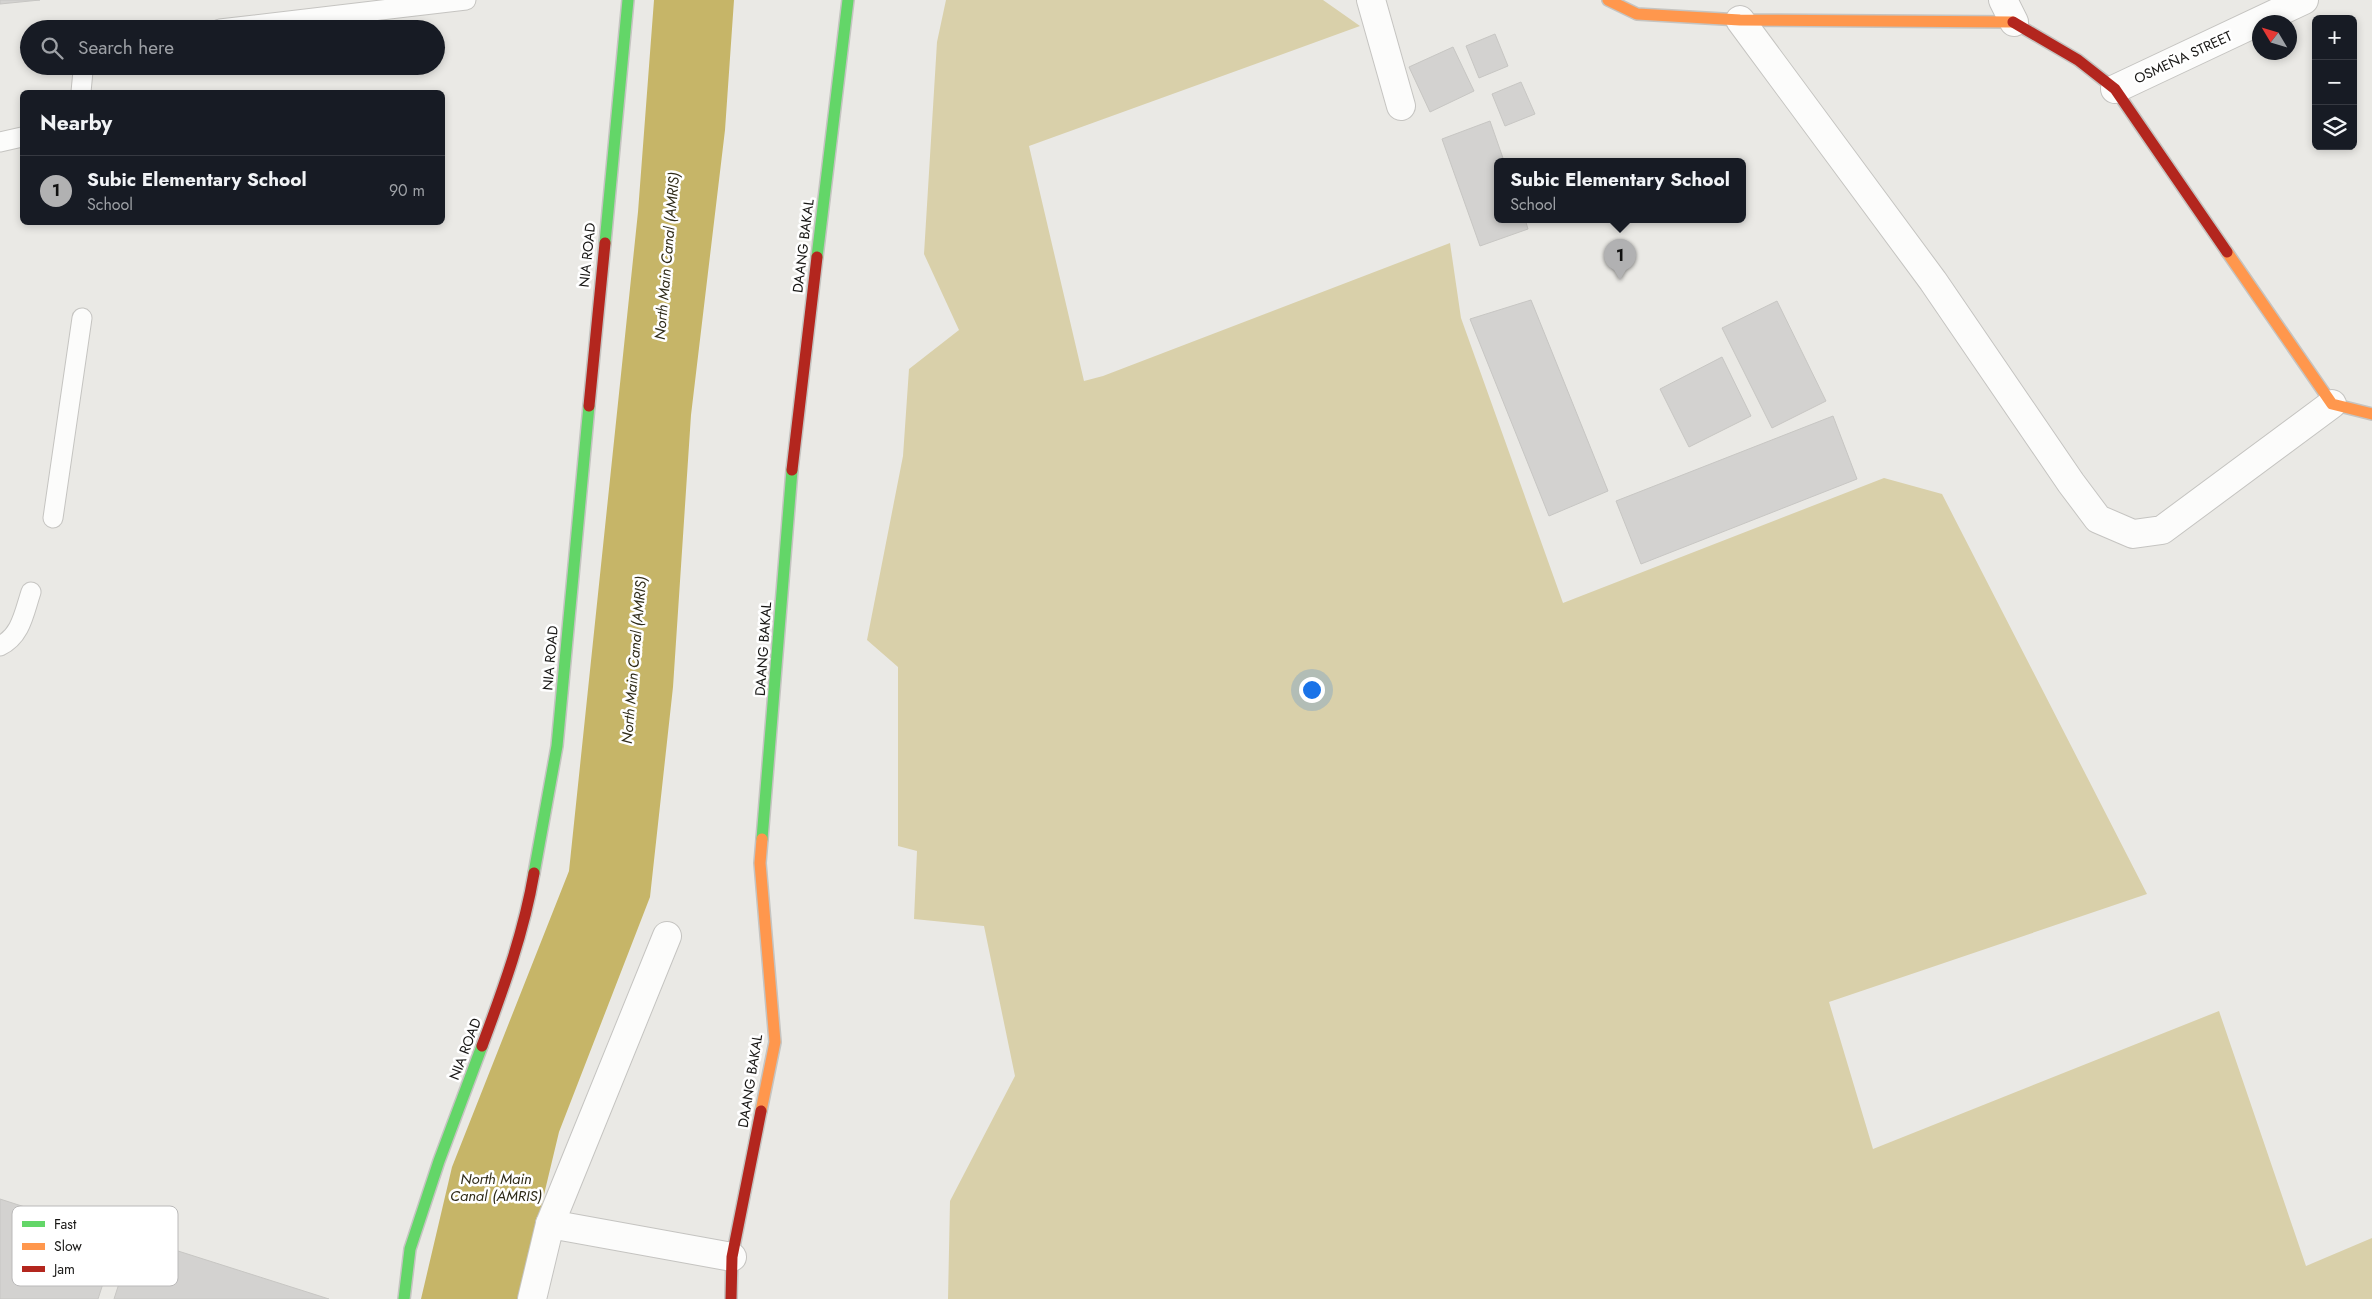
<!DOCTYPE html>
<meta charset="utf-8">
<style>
body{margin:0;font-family:Jost,sans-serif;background:#242831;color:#f1f3f6}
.controls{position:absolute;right:15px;top:15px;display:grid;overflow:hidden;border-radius:8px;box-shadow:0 2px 8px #0003}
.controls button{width:45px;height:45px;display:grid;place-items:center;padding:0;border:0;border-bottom:1px solid #363941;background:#171b24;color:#f1f3f6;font:25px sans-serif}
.compass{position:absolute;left:2252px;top:15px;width:45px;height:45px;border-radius:50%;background:#171b24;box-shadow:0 2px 8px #0003;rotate:308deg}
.you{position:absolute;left:1311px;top:689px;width:18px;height:18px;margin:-12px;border:4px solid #fff;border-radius:50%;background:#1a73e8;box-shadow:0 0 0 8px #1a73e833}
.badge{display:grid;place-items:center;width:32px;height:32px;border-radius:50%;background:#b1b1b2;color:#111;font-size:16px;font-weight:700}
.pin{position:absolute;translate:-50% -41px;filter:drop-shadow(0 1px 2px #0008)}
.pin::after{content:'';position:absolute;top:26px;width:18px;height:15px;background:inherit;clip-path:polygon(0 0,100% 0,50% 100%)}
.popup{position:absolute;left:1494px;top:158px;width:252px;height:65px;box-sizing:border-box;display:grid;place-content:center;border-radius:8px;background:#171b24;filter:drop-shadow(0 1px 4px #0005);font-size:16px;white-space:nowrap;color:#9ea1a6}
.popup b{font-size:19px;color:#f1f3f6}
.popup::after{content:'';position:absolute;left:50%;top:100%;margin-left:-10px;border:10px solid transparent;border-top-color:#171b24}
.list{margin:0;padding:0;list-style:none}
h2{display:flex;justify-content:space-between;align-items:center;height:65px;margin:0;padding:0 20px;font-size:21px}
h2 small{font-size:16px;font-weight:400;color:#9ea1a6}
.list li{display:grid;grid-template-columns:32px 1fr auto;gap:15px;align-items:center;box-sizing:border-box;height:70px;padding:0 20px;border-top:1px solid #363941}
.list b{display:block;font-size:19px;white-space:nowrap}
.list p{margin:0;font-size:16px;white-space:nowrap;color:#9ea1a6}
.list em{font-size:16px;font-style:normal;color:#9ea1a6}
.icon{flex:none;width:28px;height:28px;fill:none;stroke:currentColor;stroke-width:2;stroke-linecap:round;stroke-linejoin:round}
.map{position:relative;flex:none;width:2372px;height:1299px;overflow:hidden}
.search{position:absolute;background:#171b24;box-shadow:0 2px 8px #0003;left:20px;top:20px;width:425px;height:55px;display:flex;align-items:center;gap:12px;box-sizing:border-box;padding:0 18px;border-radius:28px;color:#9ea1a6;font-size:19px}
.panel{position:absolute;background:#171b24;box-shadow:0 2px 8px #0003;left:20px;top:90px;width:425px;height:135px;border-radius:8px}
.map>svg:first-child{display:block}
.green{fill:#d9d0aa}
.water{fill:#c6b568}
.building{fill:#d3d2d0;stroke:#c7c6c3}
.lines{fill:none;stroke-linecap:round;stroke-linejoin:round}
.lane-casing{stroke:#c5c4c1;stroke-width:21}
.street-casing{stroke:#c5c4c1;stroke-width:30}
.fast-casing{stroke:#c5c4c1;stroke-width:14}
.slow-casing{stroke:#c5c4c1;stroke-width:14}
.jam-casing{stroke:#c5c4c1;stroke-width:14}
.lane{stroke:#fcfcfb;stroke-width:19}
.street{stroke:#fcfcfb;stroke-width:28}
.fast{stroke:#63d668;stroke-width:11}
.slow{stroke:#ff974d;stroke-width:11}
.jam{stroke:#b3261e;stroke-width:11}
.labels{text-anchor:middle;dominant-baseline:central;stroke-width:5;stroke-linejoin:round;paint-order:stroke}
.street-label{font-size:14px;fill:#181715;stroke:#fff}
.water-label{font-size:15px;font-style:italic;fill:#2f2b18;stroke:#fff}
.key{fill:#fff;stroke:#bab9b9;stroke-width:1}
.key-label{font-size:14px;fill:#181715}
</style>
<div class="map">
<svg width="2372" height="1299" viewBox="0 0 2372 1299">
<rect width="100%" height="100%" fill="#eae9e5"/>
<polygon class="green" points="946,0 1323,0 1360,26 1029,146 1084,381 1103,376 1450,243 1461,318 1563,603 1884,478 1942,494 2147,894 1829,1002 1873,1149 2219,1011 2306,1266 2372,1238 2372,1299 948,1299 950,1201 1015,1076 984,926 914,919 917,851 898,846 898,667 867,640 903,456 909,369 959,330 924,254 937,42"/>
<polygon class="water" points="654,0 734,0 725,130 691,415 673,687 650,897 559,1132 519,1299 421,1299 452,1167 569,871 638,212"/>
<g class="building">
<polygon points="0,0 40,0 0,4"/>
<polygon points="1495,34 1508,66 1479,78 1466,46"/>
<polygon points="1453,47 1474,91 1430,112 1409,67"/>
<polygon points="1521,82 1535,114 1505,126 1492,94"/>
<polygon points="1490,121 1504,161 1498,161 1498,219 1525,219 1528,229 1480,246 1442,139"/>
<polygon points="1531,300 1608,491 1549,516 1470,319"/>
<polygon points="1777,301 1826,401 1772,428 1722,328"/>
<polygon points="1722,357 1751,416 1689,447 1660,389"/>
<polygon points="1833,416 1857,479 1641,564 1616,501"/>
<polygon points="0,1199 118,1237 98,1299 0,1299"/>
<polygon points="134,1237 329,1299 114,1299"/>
</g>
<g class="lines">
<defs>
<g id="lane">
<polyline points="220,29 466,0"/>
<polyline points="81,92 83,71 85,66"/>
<polyline points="0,142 22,137"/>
<polyline points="53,518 82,318"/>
<path d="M 0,646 C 21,636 24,613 31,592"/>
</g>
<g id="street">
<polyline points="1371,0 1401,106"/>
<polyline points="2003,0 2014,22"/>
<polyline points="1740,20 1933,281 2071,483 2098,519 2133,534 2162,530 2332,404"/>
<polyline points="2115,89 2304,0"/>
<polyline points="550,1224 667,936"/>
<polyline points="532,1299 550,1224 732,1257"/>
</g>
<g id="fast">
<polyline points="605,243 628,0"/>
<polyline points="817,257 848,0"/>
<polyline points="762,839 792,470"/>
<polyline points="534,873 557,746 589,406"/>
<polyline points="404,1299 410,1249 439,1161 482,1046"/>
</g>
<g id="slow">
<polyline points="1608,0 1637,14 1740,20 2013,22"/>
<polyline points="2227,252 2332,404 2372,414"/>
<polyline points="761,1111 775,1042 760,863 762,839"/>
</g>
<g id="jam">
<polyline points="2013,22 2078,60 2115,89 2227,252"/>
<polyline points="589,406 605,243"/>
<polyline points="792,470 817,257"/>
<path d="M 482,1046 C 503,990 524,932 534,873"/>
<polyline points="731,1299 732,1257 761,1111"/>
</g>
</defs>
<use href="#lane" class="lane-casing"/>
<use href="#street" class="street-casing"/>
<use href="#fast" class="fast-casing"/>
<use href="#slow" class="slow-casing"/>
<use href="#jam" class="jam-casing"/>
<use href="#lane" class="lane"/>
<use href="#street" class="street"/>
<use href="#fast" class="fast"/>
<use href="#slow" class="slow"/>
<use href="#jam" class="jam"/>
</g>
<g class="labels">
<g class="street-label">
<text transform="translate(2183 57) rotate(-25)">OSMEÑA STREET</text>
<text transform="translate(803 246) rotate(-83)">DAANG BAKAL</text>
<text transform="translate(587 255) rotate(-84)">NIA ROAD</text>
<text transform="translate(763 649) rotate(-86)">DAANG BAKAL</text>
<text transform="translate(550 658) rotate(-85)">NIA ROAD</text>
<text transform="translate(465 1049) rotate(-69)">NIA ROAD</text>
<text transform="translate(750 1081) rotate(-81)">DAANG BAKAL</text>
</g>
<g class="water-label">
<text transform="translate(667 256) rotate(-85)">North Main Canal (AMRIS)</text>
<text transform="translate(634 660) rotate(-85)">North Main Canal (AMRIS)</text>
<text x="496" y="1179">North Main<tspan x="496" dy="17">Canal (AMRIS)</tspan></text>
</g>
</g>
<rect x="12" y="1206" width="166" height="80" rx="8" class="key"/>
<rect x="22" y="1221" width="23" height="6" fill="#63d668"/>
<rect x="22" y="1243" width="23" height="7" fill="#ff974d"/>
<rect x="22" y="1266" width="23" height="6" fill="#b3261e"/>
<g class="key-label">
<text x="54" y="1229">Fast</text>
<text x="54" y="1251">Slow</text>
<text x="54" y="1274">Jam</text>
</g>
</svg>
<div class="controls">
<button>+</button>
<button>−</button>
<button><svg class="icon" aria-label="layers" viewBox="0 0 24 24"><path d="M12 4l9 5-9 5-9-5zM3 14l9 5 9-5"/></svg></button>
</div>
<svg class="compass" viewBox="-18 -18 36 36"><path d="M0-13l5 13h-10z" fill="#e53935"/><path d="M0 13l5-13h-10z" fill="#9ea1a6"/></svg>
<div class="you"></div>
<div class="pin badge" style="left:1620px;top:280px">1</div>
<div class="popup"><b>Subic Elementary School</b>School</div>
<div class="search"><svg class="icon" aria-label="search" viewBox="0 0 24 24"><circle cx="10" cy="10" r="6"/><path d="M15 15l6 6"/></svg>Search here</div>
<section class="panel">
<h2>Nearby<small></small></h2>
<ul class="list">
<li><span class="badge">1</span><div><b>Subic Elementary School</b><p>School</p></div><em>90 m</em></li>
</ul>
</section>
</div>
